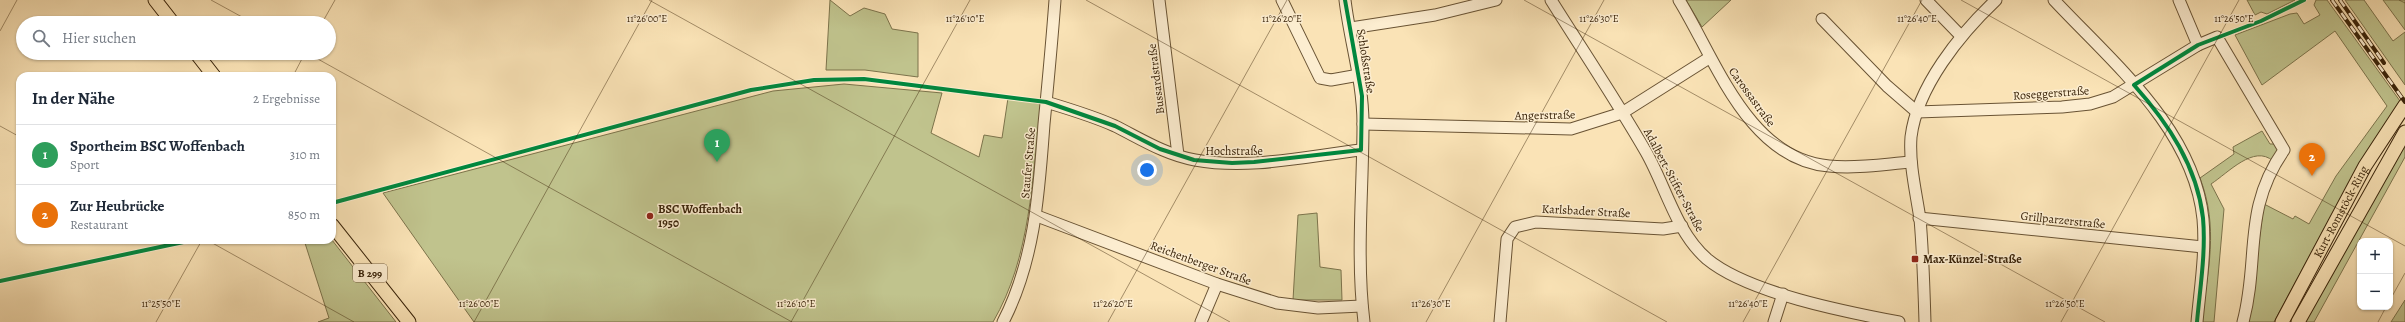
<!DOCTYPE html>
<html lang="de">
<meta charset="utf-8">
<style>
body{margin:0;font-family:Alegreya,serif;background:#f6f6f7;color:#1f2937}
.controls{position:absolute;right:12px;bottom:12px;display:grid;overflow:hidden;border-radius:8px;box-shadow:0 1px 3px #0004}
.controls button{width:36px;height:36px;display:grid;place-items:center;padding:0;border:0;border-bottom:1px solid #e0e1e3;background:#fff;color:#1f2937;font:20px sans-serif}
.you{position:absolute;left:1147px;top:170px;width:14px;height:14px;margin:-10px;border:3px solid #fff;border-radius:50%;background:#1a73e8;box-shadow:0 0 0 6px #1a73e833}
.badge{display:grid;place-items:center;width:26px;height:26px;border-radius:50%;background:#111827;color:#fff;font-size:13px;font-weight:700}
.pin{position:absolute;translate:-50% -33px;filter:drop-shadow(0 1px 2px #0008)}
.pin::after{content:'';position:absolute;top:21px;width:14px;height:12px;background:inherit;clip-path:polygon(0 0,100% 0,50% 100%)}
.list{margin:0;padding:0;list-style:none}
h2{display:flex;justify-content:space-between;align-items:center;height:52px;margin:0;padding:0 16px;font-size:17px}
h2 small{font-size:13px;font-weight:400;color:#747a83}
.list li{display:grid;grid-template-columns:26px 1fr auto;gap:12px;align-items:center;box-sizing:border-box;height:60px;padding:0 16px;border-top:1px solid #e0e1e3}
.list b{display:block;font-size:15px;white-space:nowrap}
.list p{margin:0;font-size:13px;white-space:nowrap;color:#747a83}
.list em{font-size:13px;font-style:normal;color:#747a83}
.icon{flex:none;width:22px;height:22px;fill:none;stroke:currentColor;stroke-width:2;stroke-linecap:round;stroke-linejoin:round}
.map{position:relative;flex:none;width:2405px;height:322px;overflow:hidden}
.search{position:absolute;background:#fff;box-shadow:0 1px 3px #0004;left:16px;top:16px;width:320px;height:44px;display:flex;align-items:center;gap:10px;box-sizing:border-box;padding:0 14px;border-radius:22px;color:#747a83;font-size:15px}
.panel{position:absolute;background:#fff;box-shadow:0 1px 3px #0004;left:16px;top:72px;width:320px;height:172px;border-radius:12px}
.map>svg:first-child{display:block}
.green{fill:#c0c38d;stroke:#7c734b}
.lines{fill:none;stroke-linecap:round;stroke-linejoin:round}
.minor-casing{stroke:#695334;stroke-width:13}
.major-casing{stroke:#392309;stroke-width:15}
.minor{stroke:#fcedd0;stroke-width:11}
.major{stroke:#fae3b6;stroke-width:13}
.rail-casing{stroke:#392309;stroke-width:4}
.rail{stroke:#fcedd0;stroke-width:2.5;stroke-dasharray:8;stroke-linecap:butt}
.cycleway-casing{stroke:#fcedd0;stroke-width:6}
.cycleway{stroke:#00873e;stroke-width:4}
.ticks{fill:none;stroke:#392309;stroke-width:1;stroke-opacity:0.45}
.poi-dot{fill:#8f2418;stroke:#fcedd0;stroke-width:1.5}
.labels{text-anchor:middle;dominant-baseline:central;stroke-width:3;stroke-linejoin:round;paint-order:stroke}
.shield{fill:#fcedd0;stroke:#746045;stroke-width:1}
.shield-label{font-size:11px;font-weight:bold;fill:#392309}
.street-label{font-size:12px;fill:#392309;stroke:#fcedd0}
.poi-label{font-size:12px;font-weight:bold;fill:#392309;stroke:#fcedd0;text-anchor:start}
.ticks-label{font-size:10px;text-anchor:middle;fill:#392309;stroke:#fcedd0;stroke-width:3;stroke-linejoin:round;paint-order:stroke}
</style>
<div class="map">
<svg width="2405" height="322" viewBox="0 0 2405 322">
<rect width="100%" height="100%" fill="#fae3b6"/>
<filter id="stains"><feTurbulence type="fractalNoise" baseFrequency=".005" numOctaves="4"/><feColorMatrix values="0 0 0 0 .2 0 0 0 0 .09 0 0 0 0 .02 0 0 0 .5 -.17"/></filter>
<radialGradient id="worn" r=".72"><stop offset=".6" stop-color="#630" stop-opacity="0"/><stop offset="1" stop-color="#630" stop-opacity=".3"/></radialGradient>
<g class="green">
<polygon points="830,0 850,16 864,8 885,14 892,29 918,33 918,77 865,70 826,70"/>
<polygon points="1686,0 1731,0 1702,27"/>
<polygon points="2247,0 2295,0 2267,14 2261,12 2255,15"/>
<polygon points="2316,0 2327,0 2400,101 2359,164 2274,322 2248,322 2264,204 2293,219 2295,216 2309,224 2336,176 2387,106 2335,31 2262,85 2235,35 2290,14 2297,13 2304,24 2320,15 2314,5"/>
<polygon points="2345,0 2364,0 2393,41 2405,32 2405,85"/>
<polygon points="2383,0 2405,0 2405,30"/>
<path d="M 844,84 L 942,93 L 931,133 L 979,157 L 984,135 L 1002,138 L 1008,98 L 1041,104 C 1032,178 1031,257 993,322 L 474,322 L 383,193 L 773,91 Z"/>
<path d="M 2262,131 L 2270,144 L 2277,144 L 2278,150 L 2273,161 C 2254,144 2228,173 2211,184 L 2224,209 L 2214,322 L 2201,322 C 2208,270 2219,228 2200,178 L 2234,154 L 2233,147 Z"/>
<polygon points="2405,141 2405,157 2314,322 2305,322"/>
<polygon points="1317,213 1320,267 1341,270 1342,300 1293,300 1298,215"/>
<polygon points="304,240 332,240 396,322 318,322 329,318"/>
<polygon points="2405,300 2405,322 2391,322"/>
</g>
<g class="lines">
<defs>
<g id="minor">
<polyline points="1159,0 1178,155"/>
<polyline points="1282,0 1320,78 1331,80 1359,75"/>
<path d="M 1345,0 C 1350,42 1363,81 1363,124 C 1363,190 1356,256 1364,322"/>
<path d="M 1551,0 C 1583,51 1616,100 1646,152 C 1666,187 1676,232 1707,259 C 1748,293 1846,312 1899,322"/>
<path d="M 1679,0 C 1716,60 1748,159 1829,166 C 1856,169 1885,164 1911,162"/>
<polyline points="1926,0 1961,36"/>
<path d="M 2054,0 C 2112,62 2194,129 2203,219 C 2206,253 2200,288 2197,322"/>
<polyline points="2179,0 2198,45"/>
<path d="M 1822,19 L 1887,86 L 1917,112 L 2062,107 L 2090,104 L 2113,97 L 2198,45 L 2217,37 L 2284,150 C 2242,210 2260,258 2243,322"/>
<polyline points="1351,28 1435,15 1496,0"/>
<path d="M 1046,102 C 1069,109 1093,116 1115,126 C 1141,139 1166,155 1195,160 C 1249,170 1308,156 1361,150"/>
<polyline points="1363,124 1571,129 1622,113 1709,58"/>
<polyline points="1037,216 1217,284 1277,303 1318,308 1362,306"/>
<polyline points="1919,218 2203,247"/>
<path d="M 1003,322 C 1035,260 1039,192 1044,124 C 1048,83 1052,41 1055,0"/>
<polyline points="1201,322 1217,284"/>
<polyline points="1500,322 1507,239 1515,227 1536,222 1663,229 1682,226"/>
<polyline points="1774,322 1783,294"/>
<path d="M 1925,322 C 1924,288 1923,253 1920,219 C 1916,192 1909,164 1911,137 C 1917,87 1960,34 1996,0"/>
</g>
<g id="major">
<polyline points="155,0 173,23"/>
<polyline points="196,53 214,76"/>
<polyline points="332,225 409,322"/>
<path id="s1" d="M 2282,322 L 2365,166 L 2405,105"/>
<polyline points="2298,322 2405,132"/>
</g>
</defs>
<use href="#minor" class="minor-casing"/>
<use href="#major" class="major-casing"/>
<use href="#minor" class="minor"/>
<use href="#major" class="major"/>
<defs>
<g id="rail">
<polyline points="2332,0 2405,102"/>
<polyline points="2340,0 2384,63"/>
</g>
</defs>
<use href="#rail" class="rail-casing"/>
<use href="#rail" class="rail"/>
<defs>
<g id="cycleway">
<polyline points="332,203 751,90 814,80 864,79 1046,102 1115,126 1160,149 1194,160 1232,163 1254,162 1361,150 1362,96 1345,0"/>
<polyline points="0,281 193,240"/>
<path d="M 2197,322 C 2200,288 2206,252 2203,218 C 2197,166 2168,123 2134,85 L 2198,45 L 2261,21 L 2304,0"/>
</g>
</defs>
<use href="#cycleway" class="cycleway-casing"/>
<use href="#cycleway" class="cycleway"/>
</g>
<path class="ticks" d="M 211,0 L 253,23M 649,0 L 1230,322M 1086,0 L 1667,322M 1524,0 L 2105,322M 1961,0 L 2405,246M 2399,0 L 2405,3M 322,23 L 335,0M 0,31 L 17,0M 307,53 L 792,322M 293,76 L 305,53M 0,126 L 20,137M 207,240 L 354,322M 2390,300 L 2405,273M 156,322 L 202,240M 474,322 L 652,0M 791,322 L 970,0M 1108,322 L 1287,0M 1426,322 L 1604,0M 1743,322 L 1922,0M 2061,322 L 2239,0M 2378,322 L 2386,307"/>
<g class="poi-dot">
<circle cx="650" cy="216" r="4"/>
<rect x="1911" y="255" width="8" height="8" rx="2"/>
</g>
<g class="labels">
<rect class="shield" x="353" y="264" width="34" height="18" rx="3"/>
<g class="shield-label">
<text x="370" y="273">B 299</text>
</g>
<g class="street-label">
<text transform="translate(1366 61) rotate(81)">Schloßstraße</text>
<text transform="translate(1156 79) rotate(-97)">Bussardstraße</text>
<text transform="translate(2051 93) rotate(-4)">Roseggerstraße</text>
<text transform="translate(1752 97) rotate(54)">Carossastraße</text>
<text transform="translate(1545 115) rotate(-1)">Angerstraße</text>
<text x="1234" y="151">Hochstraße</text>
<text transform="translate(1028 163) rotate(-85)">Staufer Straße</text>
<text transform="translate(1674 180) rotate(62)">Adalbert-Stifter-Straße</text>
<text transform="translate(1586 211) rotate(3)">Karlsbader Straße</text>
<text stroke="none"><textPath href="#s1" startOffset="125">Kurt-Romstöck-Ring</textPath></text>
<text transform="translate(2063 220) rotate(6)">Grillparzerstraße</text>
<text transform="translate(1201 263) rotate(20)">Reichenberger Straße</text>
</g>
<g class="poi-label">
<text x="658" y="209">BSC Woffenbach<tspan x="658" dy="14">1950</tspan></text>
<text x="1923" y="259">Max-Künzel-Straße</text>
</g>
</g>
<g class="ticks-label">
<text x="2234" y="22">11°26'50"E</text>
<text x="647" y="22">11°26'00"E</text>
<text x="965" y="22">11°26'10"E</text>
<text x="1282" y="22">11°26'20"E</text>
<text x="1599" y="22">11°26'30"E</text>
<text x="1917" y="22">11°26'40"E</text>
<text x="161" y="307">11°25'50"E</text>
<text x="479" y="307">11°26'00"E</text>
<text x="796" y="307">11°26'10"E</text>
<text x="1113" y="307">11°26'20"E</text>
<text x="1431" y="307">11°26'30"E</text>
<text x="1748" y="307">11°26'40"E</text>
<text x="2065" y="307">11°26'50"E</text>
</g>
<rect width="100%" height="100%" filter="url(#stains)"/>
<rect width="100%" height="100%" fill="url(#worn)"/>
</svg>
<div class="controls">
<button>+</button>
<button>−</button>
</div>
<div class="you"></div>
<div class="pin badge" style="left:717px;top:162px;background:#2e9e5b">1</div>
<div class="pin badge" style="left:2312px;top:176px;background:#e8710a">2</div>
<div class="search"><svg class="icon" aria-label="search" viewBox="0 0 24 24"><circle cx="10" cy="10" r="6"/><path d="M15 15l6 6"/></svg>Hier suchen</div>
<section class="panel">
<h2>In der Nähe<small>2 Ergebnisse</small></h2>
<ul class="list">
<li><span class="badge" style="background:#2e9e5b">1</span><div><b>Sportheim BSC Woffenbach</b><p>Sport</p></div><em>310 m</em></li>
<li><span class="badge" style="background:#e8710a">2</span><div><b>Zur Heubrücke</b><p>Restaurant</p></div><em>850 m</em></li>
</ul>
</section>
</div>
